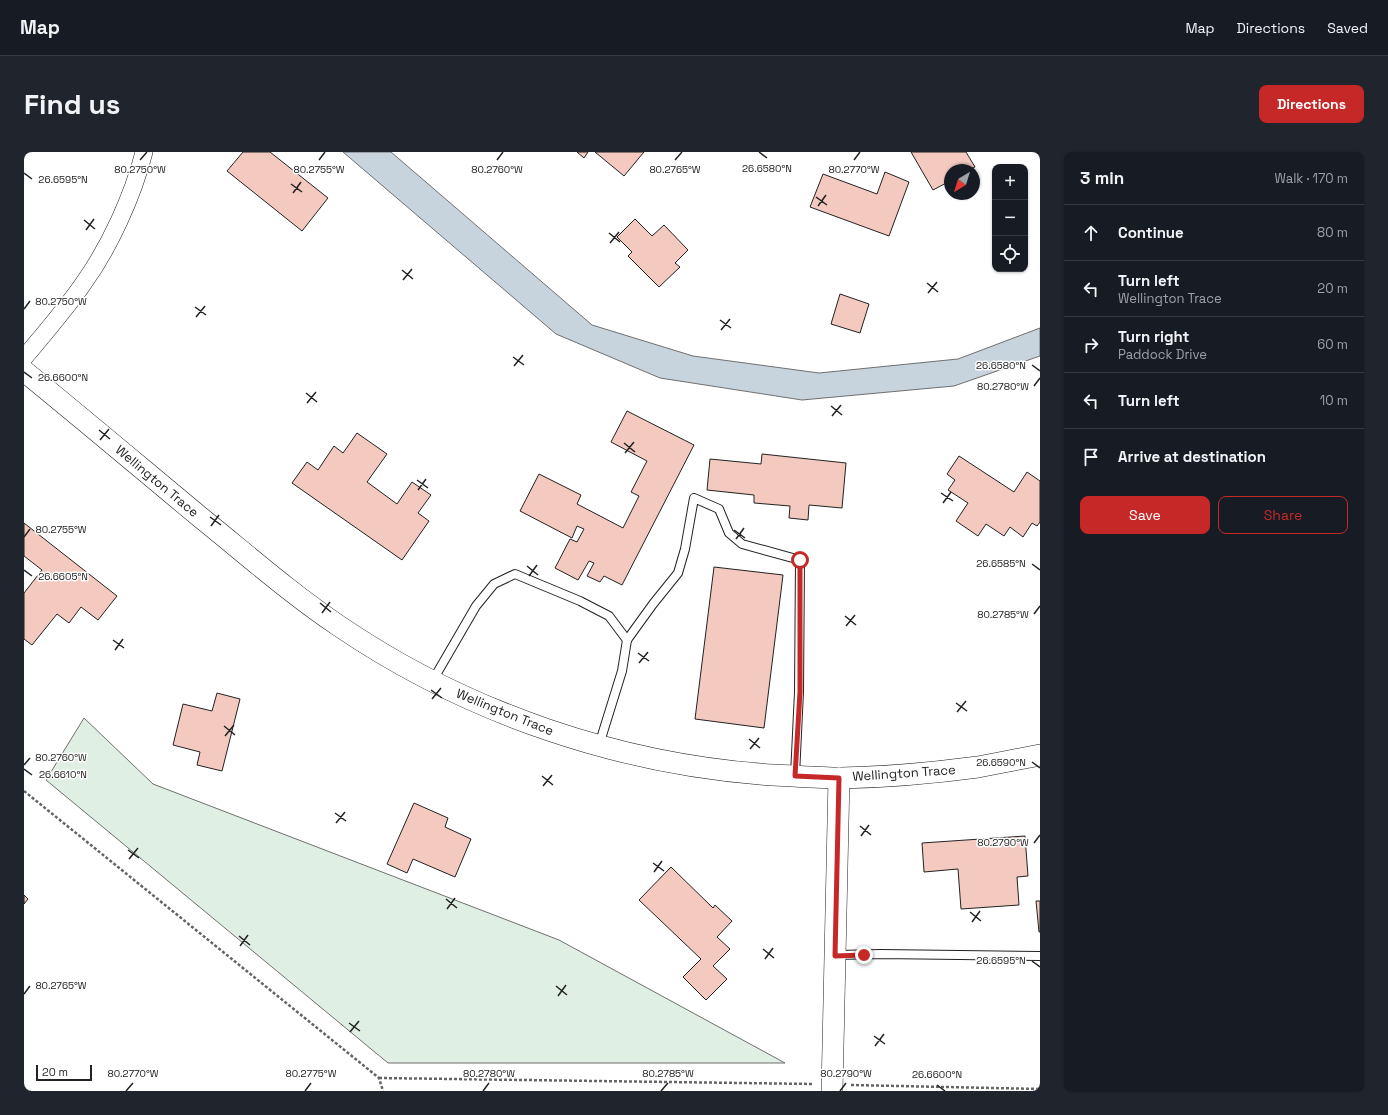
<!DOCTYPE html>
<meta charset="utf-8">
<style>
body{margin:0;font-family:"Space Grotesk",sans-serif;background:#20242c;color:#f1f3f6}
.controls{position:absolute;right:12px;top:12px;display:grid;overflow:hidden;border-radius:8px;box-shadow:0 1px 3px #0004}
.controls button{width:36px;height:36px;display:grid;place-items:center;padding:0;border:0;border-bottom:1px solid #363941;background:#171b24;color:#f1f3f6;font:20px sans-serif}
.compass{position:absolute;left:920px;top:12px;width:36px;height:36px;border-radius:50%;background:#171b24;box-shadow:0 1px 3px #0004;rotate:218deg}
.scale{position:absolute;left:12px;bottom:10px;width:56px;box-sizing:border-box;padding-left:4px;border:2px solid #222;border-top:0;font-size:11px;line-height:14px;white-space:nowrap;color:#222;-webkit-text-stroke:3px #fff;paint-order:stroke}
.stop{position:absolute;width:12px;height:12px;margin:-9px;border:3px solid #c62828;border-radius:50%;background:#fff}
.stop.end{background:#c62828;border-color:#fff;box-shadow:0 1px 4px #0008}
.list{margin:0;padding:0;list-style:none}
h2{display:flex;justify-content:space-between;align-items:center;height:52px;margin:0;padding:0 16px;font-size:17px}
h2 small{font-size:13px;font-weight:400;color:#9ea1a6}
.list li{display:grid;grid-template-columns:26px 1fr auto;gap:12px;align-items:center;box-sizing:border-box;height:56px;padding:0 16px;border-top:1px solid #363941}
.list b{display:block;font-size:15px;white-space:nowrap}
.list p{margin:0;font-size:13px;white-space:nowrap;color:#9ea1a6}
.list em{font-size:13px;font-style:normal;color:#9ea1a6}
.actions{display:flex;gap:8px;padding:12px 16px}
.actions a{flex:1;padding:9px 0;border:1px solid #c62828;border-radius:8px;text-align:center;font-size:14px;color:#c62828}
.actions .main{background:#c62828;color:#fff}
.icon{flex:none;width:22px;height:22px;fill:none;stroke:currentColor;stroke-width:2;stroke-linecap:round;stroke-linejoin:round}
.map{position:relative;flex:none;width:1016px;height:939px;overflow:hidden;border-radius:8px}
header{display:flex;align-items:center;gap:24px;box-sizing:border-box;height:56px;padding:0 20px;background:#171b24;border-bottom:1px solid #363941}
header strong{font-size:19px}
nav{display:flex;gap:22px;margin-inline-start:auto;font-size:14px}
.intro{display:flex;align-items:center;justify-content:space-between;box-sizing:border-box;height:96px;padding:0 24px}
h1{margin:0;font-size:28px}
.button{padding:10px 18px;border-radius:8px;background:#c62828;color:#fff;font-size:14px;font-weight:700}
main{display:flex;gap:24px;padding:0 24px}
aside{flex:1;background:#171b24;border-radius:8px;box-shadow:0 1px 3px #0004}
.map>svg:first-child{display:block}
.green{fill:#e0efe3;stroke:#6f6f6f}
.water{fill:#c7d3dd;stroke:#6f6f6f}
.building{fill:#f3c9c0;stroke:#222}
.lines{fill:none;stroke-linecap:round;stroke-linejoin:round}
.service-casing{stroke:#222;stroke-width:10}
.minor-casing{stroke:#222;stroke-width:18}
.tertiary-casing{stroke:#222;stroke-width:22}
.path{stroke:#646464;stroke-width:2.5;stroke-dasharray:3 2;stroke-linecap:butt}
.service{stroke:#fff;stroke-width:8}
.minor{stroke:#fff;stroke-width:17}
.tertiary{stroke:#fff;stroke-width:21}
.route{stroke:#c62828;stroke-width:5}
.ticks{fill:none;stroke:#222;stroke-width:1.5}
.labels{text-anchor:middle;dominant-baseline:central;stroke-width:3;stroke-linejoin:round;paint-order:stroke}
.street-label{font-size:13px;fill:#222;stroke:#fff}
.ticks-label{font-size:10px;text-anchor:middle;fill:#222;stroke:#fff;stroke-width:3;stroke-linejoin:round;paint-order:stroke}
</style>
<header>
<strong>Map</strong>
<nav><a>Map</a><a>Directions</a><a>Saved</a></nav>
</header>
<div class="intro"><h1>Find us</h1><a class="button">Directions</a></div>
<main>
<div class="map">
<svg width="1016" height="939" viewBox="0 0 1016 939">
<rect width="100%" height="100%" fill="#fff"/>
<polygon class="green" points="60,566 129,632 535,788 761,911 364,911 22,628"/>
<polygon class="water" points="319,0 367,0 568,173 669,204 795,221 934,207 1016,176 1016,204 930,234 778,248 636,226 532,182"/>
<g class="building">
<polygon points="219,0 246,0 304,46 278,79 203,19"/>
<polygon points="553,0 564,0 560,6"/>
<polygon points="571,0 620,0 600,24"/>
<polygon points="887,0 942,0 951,15 945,18 926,18 926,29 909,38"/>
<polygon points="861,20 885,30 865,84 786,55 799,22 853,42"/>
<polygon points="611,67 628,84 640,73 664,98 651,111 656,115 635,135 604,104 608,100 593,85"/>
<polygon points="816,142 845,152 836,181 807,172"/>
<polygon points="603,259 670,293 598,433 580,424 576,430 563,424 570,411 565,409 554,428 531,416 546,387 553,390 560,377 553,374 548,386 496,359 515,322 557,343 553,352 599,376 615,344 607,340 623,309 587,290"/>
<polygon points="333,281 363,302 343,330 373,352 388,330 407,343 394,361 405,369 378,408 268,331 283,310 294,318 310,294 319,301"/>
<polygon points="738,302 822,311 818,356 785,353 784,368 765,366 766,354 730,351 730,343 683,338 686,307 737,312"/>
<polygon points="935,304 990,340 1003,320 1016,329 1016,370 1013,374 1008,371 999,385 986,375 980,384 962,372 954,384 932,369 944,351 924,338 931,328 923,322"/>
<polygon points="0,371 93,444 74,468 57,455 45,471 33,462 8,493 0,487 0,441 18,418 0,404"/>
<polygon points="690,415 759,423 740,576 671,567"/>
<polygon points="193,541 216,547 198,619 173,613 176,600 149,593 159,552 188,559"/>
<polygon points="390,651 424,666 421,675 447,687 431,725 389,707 383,721 363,712"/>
<polygon points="1001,684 1004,724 993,725 995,753 937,757 934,717 900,720 898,691"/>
<polygon points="647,715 689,756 691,753 708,769 693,785 706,797 689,814 703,827 682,848 659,825 677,807 615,748"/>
<polygon points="0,743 4,747 0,752"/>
<polygon points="1012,749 1016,749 1016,780 1015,780"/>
</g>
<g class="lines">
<defs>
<g id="service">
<polyline points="409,528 452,454 470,432 491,422 556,449 585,464 603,488"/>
<polyline points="575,593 598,519 603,488 629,452 654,421 661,397 670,346 695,357 705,381 718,392 776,408 775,540 771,623"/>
<polyline points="812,803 857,802 1016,804"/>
</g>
<path id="minor" d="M 0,206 C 20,182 41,158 59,132 C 85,96 109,44 120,0"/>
<g id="tertiary">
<path d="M 0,219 C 59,267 117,316 176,365 C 222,402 266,441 315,474 C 443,561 596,613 749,623 C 772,624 795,626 817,626 C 863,625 909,621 954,615 C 975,611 995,607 1016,603"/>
<polyline points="808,939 815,626"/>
</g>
</defs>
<use href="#service" class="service-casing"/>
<use href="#minor" class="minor-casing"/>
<use href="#tertiary" class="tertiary-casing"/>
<g class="path">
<polyline points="0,639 355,926 359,939"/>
<polyline points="355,926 790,932"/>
<polyline points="827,933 1016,937"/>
</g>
<use href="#service" class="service"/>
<use href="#minor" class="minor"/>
<use href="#tertiary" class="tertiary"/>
</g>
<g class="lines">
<polyline class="route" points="776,408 776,540 771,624 815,626 811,804 840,803"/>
</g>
<path class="ticks" d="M 735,0 L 743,6M 116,8 L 123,0M 295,8 L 301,0M 473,8 L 479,0M 651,8 L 658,0M 830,8 L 836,0M 0,21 L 8,27M 267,32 L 278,40M 269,41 L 277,30M 792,45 L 803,53M 794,54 L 802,43M 60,68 L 71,77M 62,78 L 70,67M 585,81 L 596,90M 586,91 L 595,80M 378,118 L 389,127M 379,128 L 388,117M 903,131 L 914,140M 904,141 L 913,130M 171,155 L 182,163M 0,157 L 6,149M 172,165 L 181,154M 696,168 L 707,176M 697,178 L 706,167M 489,205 L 500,213M 1008,213 L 1016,219M 490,214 L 499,203M 0,220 L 8,226M 1010,234 L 1016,226M 282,241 L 293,250M 283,251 L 292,240M 807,254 L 818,263M 808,264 L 817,253M 75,278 L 86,287M 76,288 L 85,277M 600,291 L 611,300M 601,301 L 610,290M 393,328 L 404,336M 394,338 L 402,327M 917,341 L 929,349M 919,351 L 927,340M 186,365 L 197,373M 187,374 L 195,363M 710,378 L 721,386M 0,385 L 6,377M 712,387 L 720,376M 1008,412 L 1016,418M 503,414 L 514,423M 0,418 L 8,424M 505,424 L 513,413M 296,451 L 307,460M 298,461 L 306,450M 1010,462 L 1016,454M 821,464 L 832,473M 822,474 L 831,463M 89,488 L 100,496M 91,498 L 99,487M 614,501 L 625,509M 615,511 L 624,500M 407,538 L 418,546M 408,547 L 417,536M 932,551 L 943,559M 933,560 L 942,549M 200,574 L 211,583M 201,584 L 210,573M 725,587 L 736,596M 726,597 L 735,586M 1008,610 L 1016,616M 0,613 L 6,606M 0,617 L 8,623M 518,624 L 529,633M 519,634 L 528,623M 311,661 L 322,669M 312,671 L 321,660M 836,674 L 847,683M 837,684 L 845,673M 1010,691 L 1016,683M 104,698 L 115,706M 105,707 L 114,696M 629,711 L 640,719M 630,720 L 638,709M 422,747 L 433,756M 423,757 L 431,746M 946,760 L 957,769M 948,770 L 956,759M 215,784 L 226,793M 216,794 L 224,783M 739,797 L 750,806M 741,807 L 749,796M 1008,809 L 1016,815M 532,834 L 543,843M 0,842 L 6,834M 534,844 L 542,833M 325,871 L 336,879M 326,880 L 335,869M 850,884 L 861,892M 851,894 L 860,882M 913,933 L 921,939M 102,939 L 109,931M 281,939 L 287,931M 459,939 L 465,931M 637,939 L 644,931M 816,939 L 822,931"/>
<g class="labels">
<g class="street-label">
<text transform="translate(133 329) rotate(40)">Wellington Trace</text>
<text transform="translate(481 560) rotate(22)">Wellington Trace</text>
<text transform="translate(880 621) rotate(-4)">Wellington Trace</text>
</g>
</g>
<g class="ticks-label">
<text x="743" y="20">26.6580°N</text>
<text x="651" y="21">80.2765°W</text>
<text x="116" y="21">80.2750°W</text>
<text x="295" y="21">80.2755°W</text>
<text x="473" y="21">80.2760°W</text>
<text x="830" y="21">80.2770°W</text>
<text x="39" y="31">26.6595°N</text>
<text x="37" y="153">80.2750°W</text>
<text x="977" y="217">26.6580°N</text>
<text x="39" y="229">26.6600°N</text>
<text x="979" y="238">80.2780°W</text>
<text x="37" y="381">80.2755°W</text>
<text x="977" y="415">26.6585°N</text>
<text x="39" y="428">26.6605°N</text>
<text x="979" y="466">80.2785°W</text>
<text x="37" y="609">80.2760°W</text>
<text x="977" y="614">26.6590°N</text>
<text x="39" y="626">26.6610°N</text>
<text x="979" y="694">80.2790°W</text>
<text x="977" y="812">26.6595°N</text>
<text x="37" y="837">80.2765°W</text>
<text x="109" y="925">80.2770°W</text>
<text x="287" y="925">80.2775°W</text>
<text x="465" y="925">80.2780°W</text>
<text x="644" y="925">80.2785°W</text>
<text x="822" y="925">80.2790°W</text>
<text x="913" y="926">26.6600°N</text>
</g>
</svg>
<div class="controls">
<button>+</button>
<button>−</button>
<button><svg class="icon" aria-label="locate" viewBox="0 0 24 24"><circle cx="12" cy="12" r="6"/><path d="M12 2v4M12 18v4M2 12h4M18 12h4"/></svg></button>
</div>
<svg class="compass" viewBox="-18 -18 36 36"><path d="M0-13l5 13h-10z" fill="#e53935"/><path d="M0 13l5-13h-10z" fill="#9ea1a6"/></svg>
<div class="scale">20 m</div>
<div class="stop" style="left:776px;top:408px"></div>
<div class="stop end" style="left:840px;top:803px"></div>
</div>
<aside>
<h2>3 min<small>Walk · 170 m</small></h2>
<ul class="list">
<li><svg class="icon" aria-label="ahead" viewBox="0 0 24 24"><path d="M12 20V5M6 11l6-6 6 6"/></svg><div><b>Continue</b></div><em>80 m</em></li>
<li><svg class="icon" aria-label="left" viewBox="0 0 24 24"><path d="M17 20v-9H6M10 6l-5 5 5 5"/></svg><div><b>Turn left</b><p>Wellington Trace</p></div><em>20 m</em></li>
<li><svg class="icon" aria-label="right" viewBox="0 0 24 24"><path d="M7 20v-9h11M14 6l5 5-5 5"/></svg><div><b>Turn right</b><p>Paddock Drive</p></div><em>60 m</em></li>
<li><svg class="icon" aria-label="left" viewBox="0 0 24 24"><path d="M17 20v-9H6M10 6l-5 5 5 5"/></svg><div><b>Turn left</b></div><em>10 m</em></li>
<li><svg class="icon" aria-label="arrive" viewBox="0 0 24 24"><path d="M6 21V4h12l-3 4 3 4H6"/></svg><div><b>Arrive at destination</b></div></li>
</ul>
<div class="actions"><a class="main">Save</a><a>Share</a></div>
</aside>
</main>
